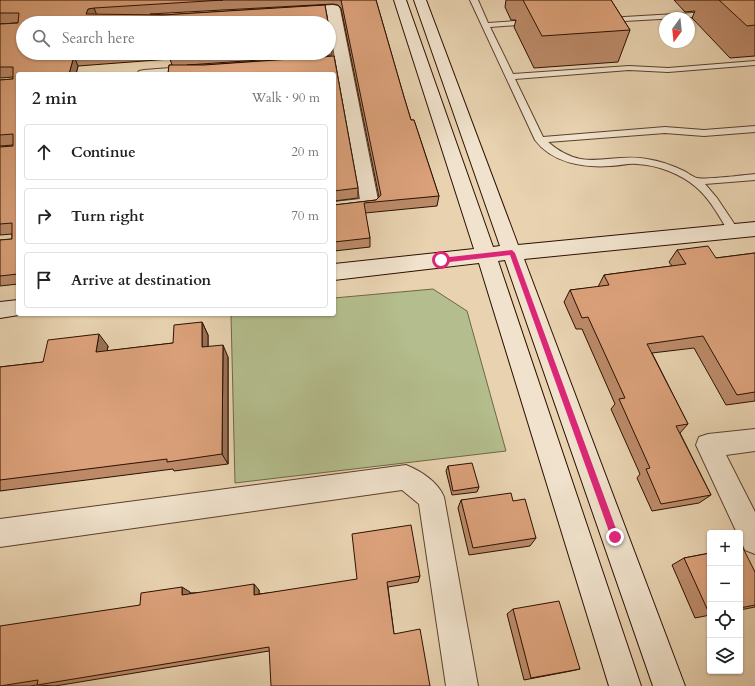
<!DOCTYPE html>
<meta charset="utf-8">
<style>
body{margin:0;font-family:Cardo,serif;background:#f6f6f6;color:#222}
.controls{position:absolute;right:12px;bottom:12px;display:grid;overflow:hidden;border-radius:4px;box-shadow:0 1px 3px #0004}
.controls button{width:36px;height:36px;display:grid;place-items:center;padding:0;border:0;border-bottom:1px solid #e0e0e0;background:#fff;color:#222;font:20px sans-serif}
.compass{position:absolute;left:659px;top:12px;width:36px;height:36px;border-radius:50%;background:#fff;box-shadow:0 1px 3px #0004;rotate:195deg}
.stop{position:absolute;width:12px;height:12px;margin:-9px;border:3px solid #db2777;border-radius:50%;background:#fff}
.stop.end{background:#db2777;border-color:#fff;box-shadow:0 1px 4px #0008}
.list{margin:0;padding:0;list-style:none}
h2{display:flex;justify-content:space-between;align-items:center;height:52px;margin:0;padding:0 16px;font-size:17px}
h2 small{font-size:13px;font-weight:400;color:#767676}
.list li{display:grid;grid-template-columns:26px 1fr auto;gap:12px;align-items:center;box-sizing:border-box;height:56px;margin:0 8px 8px;padding:0 8px;border:1px solid #e0e0e0;border-radius:4px}
.list b{display:block;font-size:15px;white-space:nowrap}
.list em{font-size:13px;font-style:normal;color:#767676}
.icon{flex:none;width:22px;height:22px;fill:none;stroke:currentColor;stroke-width:2;stroke-linecap:round;stroke-linejoin:round}
.map{position:relative;flex:none;width:755px;height:686px;overflow:hidden}
.search{position:absolute;background:#fff;box-shadow:0 1px 3px #0004;left:16px;top:16px;width:320px;height:44px;display:flex;align-items:center;gap:10px;box-sizing:border-box;padding:0 14px;border-radius:22px;color:#767676;font-size:15px}
.panel{position:absolute;background:#fff;box-shadow:0 1px 3px #0004;left:16px;top:72px;width:320px;height:244px;border-radius:4px}
.map>svg:first-child{display:block}
.green{fill:#b4bd8d;stroke:#706646}
.lines{fill:none;stroke-linecap:round;stroke-linejoin:round}
.lane-casing{stroke:#5b402c;stroke-width:2}
.street-casing{stroke:#5b402c;stroke-width:2}
.secondary-casing{stroke:#2c1000;stroke-width:2}
.lane{fill:#f0e2cc;fill-rule:evenodd}
.street{fill:#f0e2cc;fill-rule:evenodd}
.secondary{fill:#f0e2cc;fill-rule:evenodd}
.wall{fill:#bc8a69;stroke:#2c1000}
.shaded-wall{fill:#997155;stroke:#2c1000}
.building{fill:#dba17a;stroke:#2c1000}
.route{fill:#db2777}
</style>
<div class="map">
<svg width="755" height="686" viewBox="0 0 755 686">
<rect width="100%" height="100%" fill="#e8d2b0"/>
<filter id="stains"><feTurbulence type="fractalNoise" baseFrequency=".005" numOctaves="4"/><feColorMatrix values="0 0 0 0 .2 0 0 0 0 .09 0 0 0 0 .02 0 0 0 .5 -.17"/></filter>
<radialGradient id="worn" r=".72"><stop offset=".6" stop-color="#630" stop-opacity="0"/><stop offset="1" stop-color="#630" stop-opacity=".3"/></radialGradient>
<polygon class="green" points="433,289 467,311 506,451 235,483 231,314 334,314 334,298"/>
<g class="lines">
<defs>
<g id="lane">
<path d="M 470,0 L 478,0 L 488,23 L 530,20 L 534,22 L 530,24 L 490,27 L 513,74 L 629,66 L 668,68 L 755,61 L 755,65 L 668,72 L 629,70 L 515,79 L 543,137 L 665,127 L 704,130 L 755,126 L 755,132 L 704,136 L 665,133 L 548,142 C 585,174 608,152 647,159 C 660,161 672,165 684,171 C 688,173 693,177 697,178 C 704,180 745,175 755,174 L 755,180 L 705,184 L 717,198 L 739,231 L 738,234 L 730,234 C 720,218 711,200 696,187 C 681,174 658,165 637,164 C 628,163 619,166 610,166 C 584,168 552,163 535,140 Z"/>
<polygon points="710,12 713,12 713,16 607,22 603,20 607,18"/>
</g>
<g id="street">
<polygon points="333,5 338,6 340,9 379,205 376,209 334,214 334,202 360,199 327,13 296,15 291,14 289,11 291,8 296,7"/>
<polygon points="197,66 202,67 204,70 202,73 137,74 139,71 144,70"/>
<polygon points="755,429 755,451 726,455 755,512 755,554 745,550 740,538 740,533 737,533 696,445 699,437 708,434"/>
<path d="M 406,465 C 421,471 438,482 444,497 L 478,686 L 446,686 L 419,504 L 402,490 L 0,547 L 0,519 Z"/>
</g>
<g id="secondary">
<polygon points="394,0 406,0 493,247 500,246 414,0 426,0 518,245 755,222 755,236 524,259 685,686 653,686 505,260 498,261 641,686 609,686 479,263 334,280 334,264 474,249"/>
<polygon points="18,300 18,314 25,314 0,318 0,302"/>
</g>
</defs>
<use href="#lane" class="lane-casing"/>
<use href="#street" class="street-casing"/>
<use href="#secondary" class="secondary-casing"/>
<use href="#lane" class="lane"/>
<use href="#street" class="street"/>
<use href="#secondary" class="secondary"/>
</g>
<g class="wall">
<polygon points="0,0 376,0 404,97 411,120 414,120 439,196 437,206 365,213 370,238 370,247 334,251 334,205 376,200 379,197 341,8 338,5 333,4 150,14 163,15 325,5 328,23 23,23 23,53 329,53 329,29 332,44 332,55 187,65 204,65 334,56 358,188 358,198 334,201 334,74 168,74 169,65 172,65 170,59 78,66 76,74 18,74 18,284 0,286 0,240 12,239 12,234 0,235 0,147 13,146 13,145 0,146 0,80 13,79 13,77 0,78 0,24 18,23 0,24"/>
<polygon points="506,0 611,0 630,30 618,62 534,68 514,27 516,20 511,20 505,7"/>
<polygon points="674,0 755,0 755,56 730,58 692,18 695,11 685,12"/>
<polygon points="677,250 716,258 755,253 755,401 726,405 694,348 652,353 688,424 680,433 711,495 699,503 652,511 637,478 640,474 611,409 615,404 582,329 576,329 564,302 570,290 598,287 604,275 672,266 669,262"/>
<polygon points="202,322 208,335 208,347 228,357 228,464 174,471 173,469 0,491 0,367 43,362 108,346 107,351 173,343"/>
<polygon points="448,466 479,487 477,492 452,495 446,471"/>
<polygon points="461,500 513,501 536,538 530,546 469,555 458,508"/>
<polygon points="740,548 755,572 755,607 740,610"/>
<polygon points="710,553 710,615 695,618 672,565 684,558"/>
<polygon points="420,576 418,582 388,587 394,634 430,686 269,651 55,686 37,685 30,686 0,686 140,605 190,592 190,593 259,590 259,594"/>
<polygon points="513,609 580,669 571,671 524,680 507,614"/>
</g>
<g class="shaded-wall">
<polygon points="94,8 98,18 86,14 88,9"/>
<polygon points="74,56 78,66 76,74 69,74"/>
<polygon points="202,322 208,335 208,360 202,347"/>
<polygon points="99,334 108,346 105,365 96,352"/>
<polygon points="223,345 228,357 228,464 222,454"/>
<polygon points="254,584 259,590 259,600 254,595"/>
<polygon points="182,587 190,592 190,600 182,595"/>
</g>
<g class="building">
<polygon points="0,0 223,0 94,8 88,9 86,14 163,15 325,5 328,23 23,23 23,53 115,53 74,56 69,74 18,74 18,153 17,155 18,155 18,274 0,276 0,240 12,239 12,223 0,224 0,147 13,146 13,134 0,135 0,80 13,79 13,67 0,67 0,24 18,23 19,13 0,13"/>
<polygon points="341,0 376,0 404,97 411,120 414,120 439,196 364,203 370,238 334,242 334,205 376,200 381,195"/>
<polygon points="523,0 611,0 630,30 542,36"/>
<polygon points="719,0 755,0 755,25 747,26"/>
<polygon points="329,29 332,44 329,45"/>
<polygon points="170,53 214,53 170,56"/>
<polygon points="334,56 358,188 334,191 334,74 168,74 169,65 204,65"/>
<polygon points="708,246 716,258 755,253 755,392 737,395 703,336 647,344 688,424 676,426 711,495 661,504 646,469 650,468 619,399 625,398 588,317 582,318 570,290 609,285 604,275 686,264 677,250"/>
<polygon points="202,322 202,347 223,345 222,454 167,462 167,459 0,480 0,367 43,362 48,340 99,334 96,352 173,343 174,325"/>
<polygon points="472,463 479,487 453,491 448,466"/>
<polygon points="511,493 513,501 525,499 536,538 473,548 461,500"/>
<polygon points="411,525 420,576 387,582 394,634 420,629 430,686 271,686 269,647 37,685 38,680 0,686 0,626 140,605 141,593 182,587 182,595 254,584 254,595 357,579 352,534"/>
<polygon points="740,548 743,548 755,572 755,605 740,608"/>
<polygon points="710,553 710,613 709,613 684,558"/>
<polygon points="559,601 580,669 531,678 513,609"/>
</g>
<polygon class="route" points="512,250 515,253 619,537 615,541 611,537 510,255 441,263 438,260 441,258"/>
<rect width="100%" height="100%" filter="url(#stains)"/>
<rect width="100%" height="100%" fill="url(#worn)"/>
</svg>
<div class="controls">
<button>+</button>
<button>−</button>
<button><svg class="icon" aria-label="locate" viewBox="0 0 24 24"><circle cx="12" cy="12" r="6"/><path d="M12 2v4M12 18v4M2 12h4M18 12h4"/></svg></button>
<button><svg class="icon" aria-label="layers" viewBox="0 0 24 24"><path d="M12 4l9 5-9 5-9-5zM3 14l9 5 9-5"/></svg></button>
</div>
<svg class="compass" viewBox="-18 -18 36 36"><path d="M0-13l5 13h-10z" fill="#e53935"/><path d="M0 13l5-13h-10z" fill="#767676"/></svg>
<div class="stop" style="left:441px;top:260px"></div>
<div class="stop end" style="left:615px;top:537px"></div>
<div class="search"><svg class="icon" aria-label="search" viewBox="0 0 24 24"><circle cx="10" cy="10" r="6"/><path d="M15 15l6 6"/></svg>Search here</div>
<section class="panel">
<h2>2 min<small>Walk · 90 m</small></h2>
<ul class="list">
<li><svg class="icon" aria-label="ahead" viewBox="0 0 24 24"><path d="M12 20V5M6 11l6-6 6 6"/></svg><div><b>Continue</b></div><em>20 m</em></li>
<li><svg class="icon" aria-label="right" viewBox="0 0 24 24"><path d="M7 20v-9h11M14 6l5 5-5 5"/></svg><div><b>Turn right</b></div><em>70 m</em></li>
<li><svg class="icon" aria-label="arrive" viewBox="0 0 24 24"><path d="M6 21V4h12l-3 4 3 4H6"/></svg><div><b>Arrive at destination</b></div></li>
</ul>
</section>
</div>
